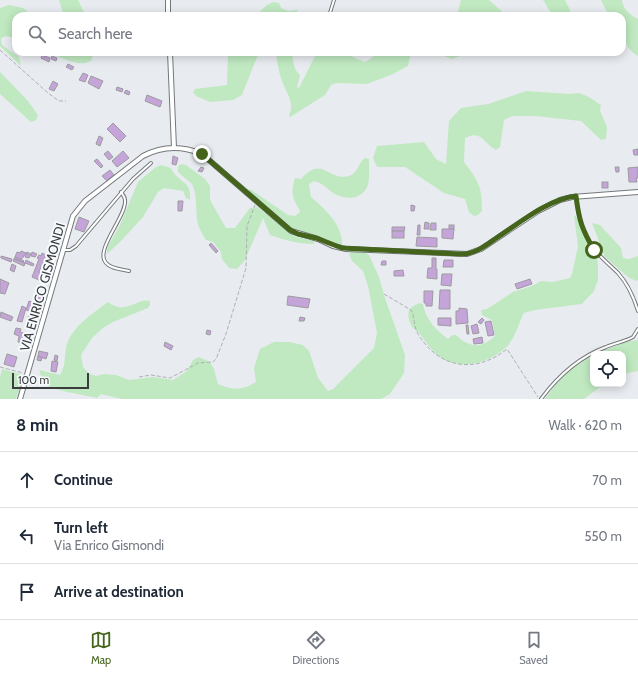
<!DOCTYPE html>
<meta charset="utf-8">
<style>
body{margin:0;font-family:Cabin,sans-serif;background:#f2f2f3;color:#1f2937}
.controls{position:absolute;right:12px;bottom:12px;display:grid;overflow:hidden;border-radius:8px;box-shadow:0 2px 10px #0003}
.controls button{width:36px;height:36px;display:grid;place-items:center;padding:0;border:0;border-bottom:1px solid #e0e1e3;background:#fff;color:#1f2937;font:20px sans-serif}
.scale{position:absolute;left:12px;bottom:10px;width:77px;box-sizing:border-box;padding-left:4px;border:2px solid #3a3c3d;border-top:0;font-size:11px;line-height:14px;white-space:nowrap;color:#3a3c3d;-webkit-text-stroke:3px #f6fafd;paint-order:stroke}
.stop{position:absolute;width:12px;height:12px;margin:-9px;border:3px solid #43641a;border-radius:50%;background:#fff}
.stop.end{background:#43641a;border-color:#fff;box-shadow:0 1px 4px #0008}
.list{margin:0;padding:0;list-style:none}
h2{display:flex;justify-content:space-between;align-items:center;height:52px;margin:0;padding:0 16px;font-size:17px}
h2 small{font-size:13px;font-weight:400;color:#747a83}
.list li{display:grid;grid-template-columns:26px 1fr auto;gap:12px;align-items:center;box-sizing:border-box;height:56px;padding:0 16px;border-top:1px solid #e0e1e3}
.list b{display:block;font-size:15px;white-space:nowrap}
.list p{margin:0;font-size:13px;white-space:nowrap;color:#747a83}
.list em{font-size:13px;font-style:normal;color:#747a83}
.icon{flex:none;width:22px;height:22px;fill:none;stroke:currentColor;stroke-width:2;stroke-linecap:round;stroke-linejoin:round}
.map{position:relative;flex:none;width:638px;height:399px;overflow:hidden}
.search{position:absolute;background:#fff;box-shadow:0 2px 10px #0003;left:12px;right:12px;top:12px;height:44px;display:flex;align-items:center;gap:10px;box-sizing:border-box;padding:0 14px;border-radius:12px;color:#747a83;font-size:15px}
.sheet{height:220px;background:#fff}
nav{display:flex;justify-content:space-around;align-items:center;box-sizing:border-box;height:56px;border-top:1px solid #e0e1e3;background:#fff;font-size:11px;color:#747a83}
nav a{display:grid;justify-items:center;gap:2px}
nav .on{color:#43641a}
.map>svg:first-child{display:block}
.green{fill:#c0e9c1}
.building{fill:#c4a4d9;stroke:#9d9b9f}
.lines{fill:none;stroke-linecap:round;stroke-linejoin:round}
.service-casing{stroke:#74787b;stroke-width:4}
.minor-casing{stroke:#74787b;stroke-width:6}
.path{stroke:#adb0b3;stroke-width:1;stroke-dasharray:4 2;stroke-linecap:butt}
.service{stroke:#fff;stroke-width:2}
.minor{stroke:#fff;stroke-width:4}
.route{stroke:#43641a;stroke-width:5}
.labels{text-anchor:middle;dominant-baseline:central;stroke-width:4;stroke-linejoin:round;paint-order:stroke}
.street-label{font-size:13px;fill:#3a3c3d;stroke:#f6fafd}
</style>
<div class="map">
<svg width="638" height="399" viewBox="0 0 638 399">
<rect width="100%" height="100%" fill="#e8ecf0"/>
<g class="green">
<polygon points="59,0 78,0 86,16 64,16"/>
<polygon points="461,0 489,0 507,16 457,16"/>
<polygon points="543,0 565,0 573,16 551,16 551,13"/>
<path d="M 601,0 L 622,0 C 623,9 630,15 638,19 L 638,56 C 622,47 622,32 622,16 L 609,16 Z"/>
<polygon points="273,2 279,3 281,8 288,11 297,10 298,12 297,16 255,16 267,5"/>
<path d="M 9,5 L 23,8 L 33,16 L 16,16 L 16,39 C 10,37 6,34 1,39 L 2,45 L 19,57 L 21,66 L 0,46 L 0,8 Z"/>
<path d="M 48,52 L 94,52 L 91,61 C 77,68 62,57 48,52 Z"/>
<polygon points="228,52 259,52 242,95 233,100 210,102 196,96 193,92 195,89 227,85"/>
<path d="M 276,52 L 292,52 C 293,61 293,69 300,75 L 297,87 L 299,88 L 317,52 L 344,52 L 355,58 L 365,62 L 373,57 L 375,52 L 411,52 L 408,66 L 393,74 L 367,84 L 336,83 L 331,85 L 325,95 L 290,117 L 289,115 C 296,103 284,89 281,78 C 278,70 277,60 276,52 Z"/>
<path d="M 434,52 L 471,52 C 468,55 458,56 452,59 Z"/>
<polygon points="0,72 28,101 38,115 36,120 31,122 0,94"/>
<path d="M 526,91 L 570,94 L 579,93 L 589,97 L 601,105 L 600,111 L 607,127 L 606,139 L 601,140 L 581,121 L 535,116 L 512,116 L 504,120 L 500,147 L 496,150 C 484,144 482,129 465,138 L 464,162 C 479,182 482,186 482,211 L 478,215 L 474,216 L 469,212 L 465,199 L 444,193 L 405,167 L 377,167 L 373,158 L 377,146 L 424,142 L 436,159 L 446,164 L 449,121 L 461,108 L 488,104 Z"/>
<path d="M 365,158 L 369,159 C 369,166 370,182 367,187 C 361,200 346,200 335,194 C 326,189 324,183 314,181 L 309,184 L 311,197 C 325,209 343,225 342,245 L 291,228 L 248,191 L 250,189 L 288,215 L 295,216 L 300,212 C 299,207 295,204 294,199 C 291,193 293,185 295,178 L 301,179 C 323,154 328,182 349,176 C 358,173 358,163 365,158 Z"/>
<path d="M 180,164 L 186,165 L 205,179 L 210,186 L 210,200 L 226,228 L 235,228 L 250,208 L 257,207 L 296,237 L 314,241 L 314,244 C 298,244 285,240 270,235 L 263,218 L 245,260 L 237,269 L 229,268 L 222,259 L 221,252 L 213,242 L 206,240 C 203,235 200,230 198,225 C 195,212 198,197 192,184 C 190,182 181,175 178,172 L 178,167 Z"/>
<path d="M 161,165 L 171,168 C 178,184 192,179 190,200 L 186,198 L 183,191 L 164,188 L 158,192 L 143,217 L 121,241 L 107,254 L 107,248 L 120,225 L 138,182 L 156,167 Z"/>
<path d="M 574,216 L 576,216 L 585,237 L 597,257 L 598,266 L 598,280 L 594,291 L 582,304 L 535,310 L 524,313 C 517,326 515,341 503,350 C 487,364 458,370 440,357 C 430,350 425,340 418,332 C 416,330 414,329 413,328 C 410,324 407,315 409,310 C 410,307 416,305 419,303 L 423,304 C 426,320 436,330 448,339 L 452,335 L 456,335 C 463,342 474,348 483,344 C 487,343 491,339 495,336 L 492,320 L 482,315 L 481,310 L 487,309 L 513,292 L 532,286 L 541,281 L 553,282 L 570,278 L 572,274 L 578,246 Z"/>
<polygon points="592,223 600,225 621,248 623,258 629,259 638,256 638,280 636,281 628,277 605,257"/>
<path d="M 352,251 L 364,252 L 369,255 L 379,277 L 385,298 L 405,355 L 404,373 L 390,394 L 381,399 L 122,399 L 101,394 L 97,398 C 85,395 54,391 45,384 C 42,381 41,374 39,370 L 60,375 C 66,365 64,359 66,348 C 70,328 92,314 108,302 C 126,316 137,297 150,301 L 150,305 L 148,308 L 113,322 L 103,328 L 92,338 L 81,355 L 83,367 L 90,374 L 96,376 L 104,374 L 116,375 L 129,380 L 153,377 L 173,380 L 187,371 L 193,360 L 199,357 L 210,362 L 214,369 L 218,384 C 233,390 241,391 256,382 L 254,368 L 260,349 L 274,342 L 289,342 L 303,345 L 309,351 L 318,378 L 328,391 L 333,389 L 374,348 L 377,333 L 368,286 L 363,271 L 352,261 L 349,254 Z"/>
<polygon points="638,340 638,371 623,374 623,354 595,354 625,342"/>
<path d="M 593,355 L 593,384 L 604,384 L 584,399 L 545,399 C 559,380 571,365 593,355 Z"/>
<polygon points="2,369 24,375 16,399 0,399 0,377"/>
</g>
<g class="building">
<polygon points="42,55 50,58 49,62 41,58"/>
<polygon points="52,56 57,58 56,61 51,59"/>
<polygon points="68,64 74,67 72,70 66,67"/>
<polygon points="83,73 88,75 85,82 79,80"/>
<polygon points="91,76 103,81 99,89 88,83"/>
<polygon points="53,81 58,84 54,91 49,89"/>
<polygon points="117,87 123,89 122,92 116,90"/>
<polygon points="126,90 130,92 129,95 124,93"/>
<polygon points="147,95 162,101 160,107 145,101"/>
<polygon points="113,123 126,136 120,142 107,129"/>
<polygon points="99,136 103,138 100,146 96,144"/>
<polygon points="638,149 638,155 634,155 633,150"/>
<polygon points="108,151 113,157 109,160 104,154"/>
<polygon points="123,151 129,158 117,167 112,161"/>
<polygon points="173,156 178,158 176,165 172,164"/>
<polygon points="97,159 103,166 101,168 94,161"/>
<polygon points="201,167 204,168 202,172 198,171"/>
<polygon points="615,167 619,167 619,172 616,172"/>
<polygon points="638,167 638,178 636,178 637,182 629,182 628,168"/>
<polygon points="110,170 114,175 107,181 102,176"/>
<rect x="602" y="182" width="6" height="6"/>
<polygon points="178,201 183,201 182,211 178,211"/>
<polygon points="411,205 415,206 414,211 411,211"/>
<polygon points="79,217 89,221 84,232 75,229"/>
<polygon points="425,222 429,223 429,229 424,229"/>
<polygon points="431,223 436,223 436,230 430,230"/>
<polygon points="418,225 420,225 420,235 417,235"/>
<rect x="449" y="225" width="5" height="4"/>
<polygon points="392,227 405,227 404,231 392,231"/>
<polygon points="442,229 454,229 453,239 442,238"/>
<rect x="392" y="231" width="12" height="7"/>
<polygon points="417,237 437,238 437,247 416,246"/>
<polygon points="211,243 218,251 216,253 209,245"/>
<polygon points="21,251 26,253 21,260 15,257 17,252 20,253"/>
<polygon points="27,252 31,254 29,258 25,257"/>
<polygon points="32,252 37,254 35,257 31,256"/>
<polygon points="42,253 46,255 39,272 42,274 39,280 32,277 39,259 37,258 39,255 41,256"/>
<polygon points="1,256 12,259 11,262 1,258"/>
<polygon points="15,257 24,261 23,262 14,259"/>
<polygon points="432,258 436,258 436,269 437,269 437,279 427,278 428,268 432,268"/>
<polygon points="14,259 25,263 24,266 13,261"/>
<polygon points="26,260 34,264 33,266 25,263"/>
<polygon points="444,260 453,260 453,267 443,267"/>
<polygon points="382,261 386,261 386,265 381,265"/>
<polygon points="12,264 16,266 14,272 10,270"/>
<polygon points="403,270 404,276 394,276 394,271"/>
<polygon points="442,274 452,274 451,286 441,285"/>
<polygon points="0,279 9,283 5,294 0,293"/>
<polygon points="530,279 532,284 517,289 515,284"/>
<polygon points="440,290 450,290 450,309 439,309"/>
<polygon points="424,291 433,291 432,306 426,306 426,303 424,303"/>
<polygon points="38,294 45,296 43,302 37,300"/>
<polygon points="288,296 310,299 308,308 287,305"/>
<polygon points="29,301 41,305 37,320 28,317 31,311 26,310"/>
<polygon points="22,306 26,308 22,322 17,321"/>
<polygon points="459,308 467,309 468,323 456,324 456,311 459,311"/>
<polygon points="1,312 13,317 11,321 0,317"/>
<polygon points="300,317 305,318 304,321 299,321"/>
<polygon points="438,318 451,318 451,326 438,325"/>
<polygon points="482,318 484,320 481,324 478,322"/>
<polygon points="491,321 494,335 488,336 485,322"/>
<polygon points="477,324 479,333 473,334 471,326"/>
<polygon points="466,325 468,325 469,334 467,334"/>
<polygon points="16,328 21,329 20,332 28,334 25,344 18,342 19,336 14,334"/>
<polygon points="207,330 211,331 210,335 206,334"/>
<polygon points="482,337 483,343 474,344 473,339"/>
<polygon points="165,342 173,346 171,350 164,346"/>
<polygon points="39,351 48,353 46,359 38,356"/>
<polygon points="7,354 17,357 14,367 4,364"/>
<polygon points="55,355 58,356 57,361 54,360"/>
<polygon points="38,356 42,358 41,361 37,360"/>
<polygon points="52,361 58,362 56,372 51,371"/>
</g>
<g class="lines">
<defs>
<g id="service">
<polyline points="329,16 334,0"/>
<path d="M 121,192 C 123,195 125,197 125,200 C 127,216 94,250 106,263 C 111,269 121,269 129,271"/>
<path d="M 576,198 C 579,217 582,233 594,249 C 601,258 610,265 618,273 C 627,283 634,298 638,311"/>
<polyline points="64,250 70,250 76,246 133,179 151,163"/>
<path d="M 541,399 C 558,376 579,357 606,347 C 615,343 624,342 633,337 L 638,329"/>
</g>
<g id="minor">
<polyline points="168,16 168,0"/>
<polyline points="170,52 174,148"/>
<path d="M 20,399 L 73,216 L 85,201 L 143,156 C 162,146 183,146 202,154 L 291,231 L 318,239 L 333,246 L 346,249 L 467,254 L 481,249 L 538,211 L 560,200 L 572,197 L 638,192"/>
</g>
</defs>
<use href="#service" class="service-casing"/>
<use href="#minor" class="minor-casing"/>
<g class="path">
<polyline points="0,50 48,93 59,101 66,101"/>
<path d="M 384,294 L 411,310 C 415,316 413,325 418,334 C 439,369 476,374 507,349 L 538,397"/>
<polyline points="0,367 23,373"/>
<polyline points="139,377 151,375 170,378 198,363 213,362 216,359 226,334 246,268 247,226 255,205"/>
</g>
<use href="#service" class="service"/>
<use href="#minor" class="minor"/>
</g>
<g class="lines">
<path class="route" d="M 202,154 L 290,230 L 298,234 L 316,238 L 342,248 L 459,254 C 473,255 484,247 495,239 C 518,224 548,199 576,196 C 579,221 582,229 594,250"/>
</g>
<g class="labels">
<g class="street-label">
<text transform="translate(42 287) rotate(-74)">VIA ENRICO GISMONDI</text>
</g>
</g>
</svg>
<div class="controls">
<button><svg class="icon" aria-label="locate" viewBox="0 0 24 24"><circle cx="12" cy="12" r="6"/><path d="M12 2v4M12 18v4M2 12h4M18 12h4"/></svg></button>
</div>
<div class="scale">100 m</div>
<div class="stop" style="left:594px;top:250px"></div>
<div class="stop end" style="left:202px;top:154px"></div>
<div class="search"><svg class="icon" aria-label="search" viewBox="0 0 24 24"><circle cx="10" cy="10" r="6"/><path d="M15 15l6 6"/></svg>Search here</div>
</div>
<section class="sheet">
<h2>8 min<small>Walk · 620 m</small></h2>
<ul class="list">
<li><svg class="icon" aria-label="ahead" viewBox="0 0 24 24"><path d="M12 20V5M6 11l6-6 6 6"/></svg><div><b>Continue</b></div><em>70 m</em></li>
<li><svg class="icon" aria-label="left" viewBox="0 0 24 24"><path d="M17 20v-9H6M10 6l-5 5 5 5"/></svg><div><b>Turn left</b><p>Via Enrico Gismondi</p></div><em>550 m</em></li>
<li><svg class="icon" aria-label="arrive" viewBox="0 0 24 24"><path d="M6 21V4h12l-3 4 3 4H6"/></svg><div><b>Arrive at destination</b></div></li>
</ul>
</section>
<nav>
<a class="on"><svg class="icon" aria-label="map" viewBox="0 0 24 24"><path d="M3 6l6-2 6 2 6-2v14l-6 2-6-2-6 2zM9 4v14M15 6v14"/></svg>Map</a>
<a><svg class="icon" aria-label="directions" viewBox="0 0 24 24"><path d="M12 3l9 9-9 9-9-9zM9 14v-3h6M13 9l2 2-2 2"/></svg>Directions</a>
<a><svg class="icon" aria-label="saved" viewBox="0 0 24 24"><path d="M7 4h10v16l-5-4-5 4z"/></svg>Saved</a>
</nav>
